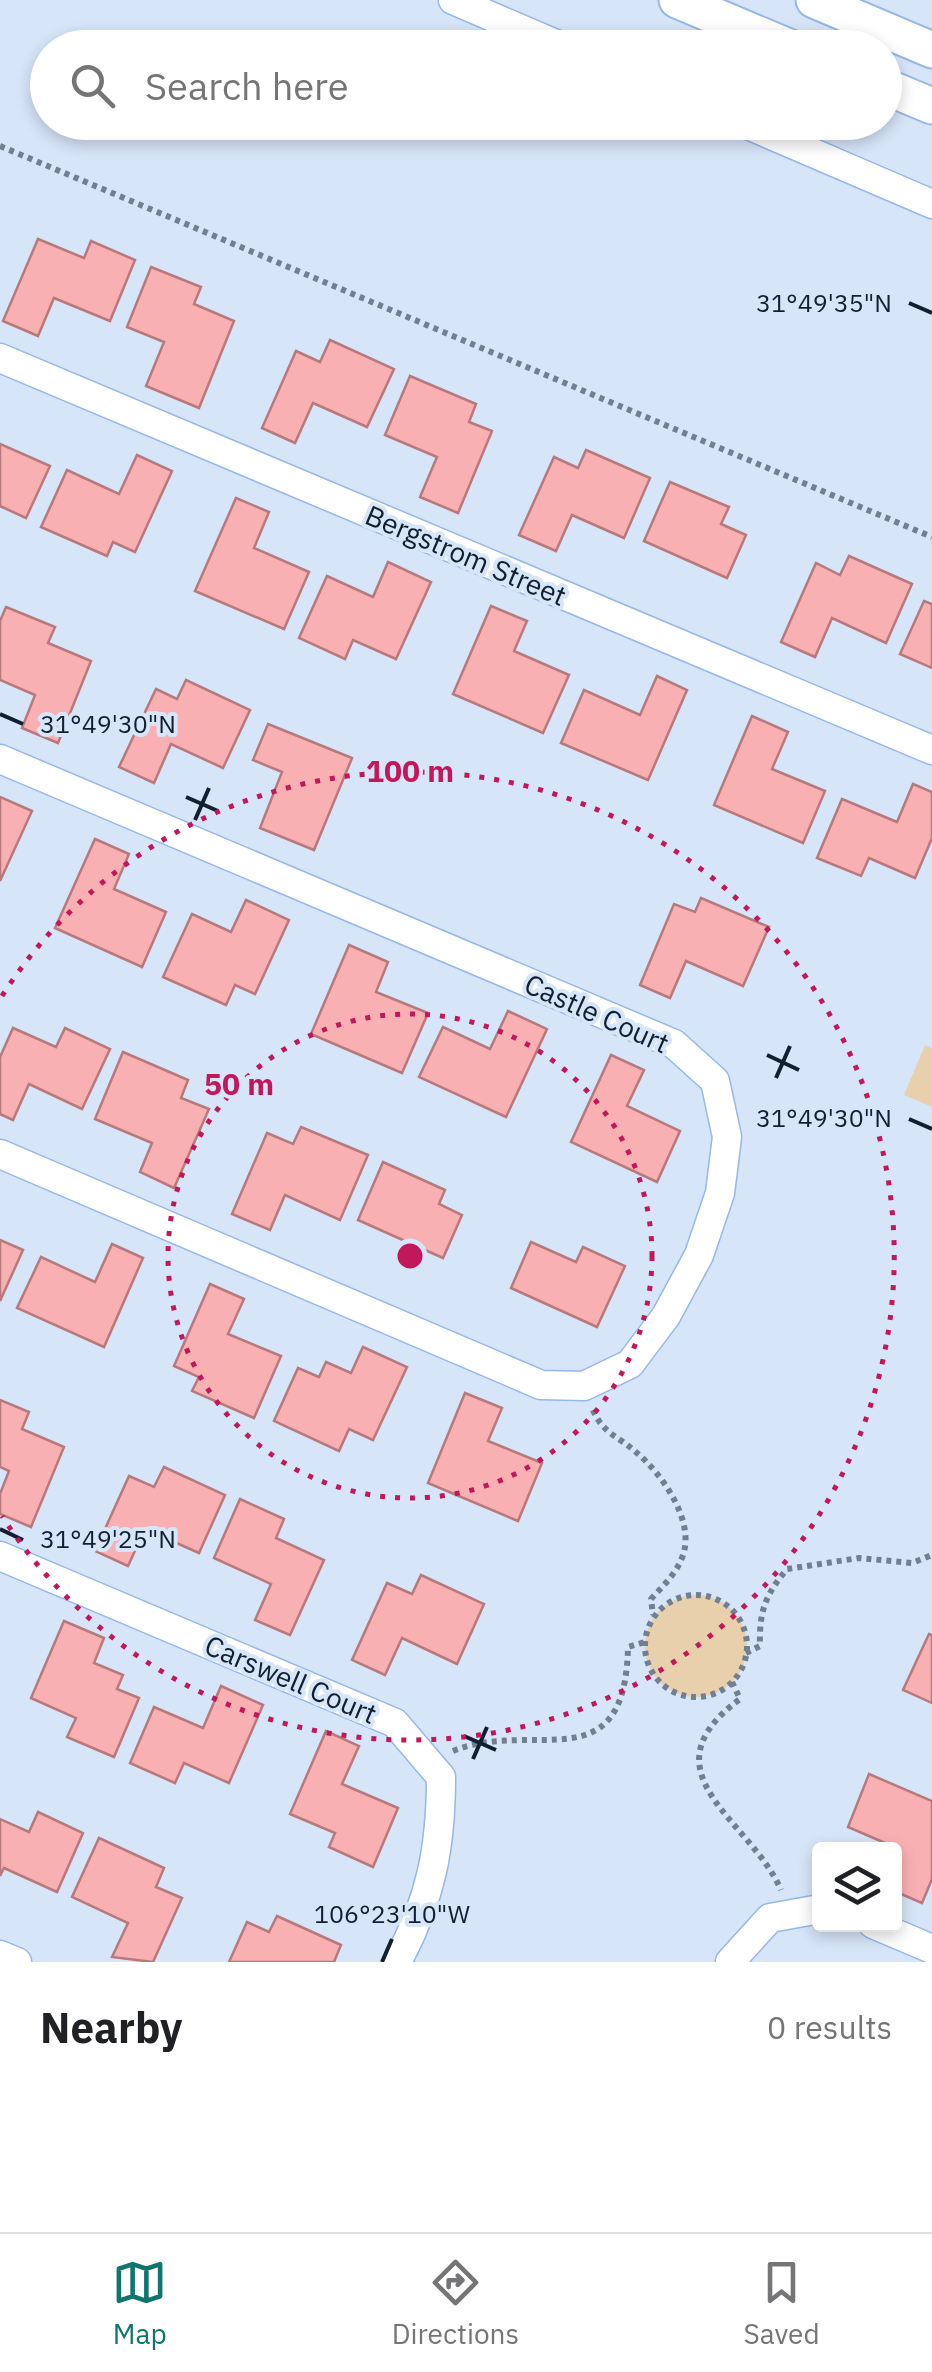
<!DOCTYPE html>
<meta charset="utf-8">
<style>
body{margin:0;font-family:"IBM Plex Sans",sans-serif;background:#f6f6f6;color:#202124}
.controls{position:absolute;right:30px;bottom:30px;display:grid;overflow:hidden;border-radius:10px;box-shadow:0 5px 15px #0003}
.controls button{width:90px;height:90px;display:grid;place-items:center;padding:0;border:0;border-bottom:2px solid #e0e0e0;background:#fff;color:#202124;font:50px sans-serif}
.list{margin:0;padding:0;list-style:none}
h2{display:flex;justify-content:space-between;align-items:center;height:130px;margin:0;padding:0 40px;font-size:42px}
h2 small{font-size:32px;font-weight:400;color:#757577}
.icon{flex:none;width:55px;height:55px;fill:none;stroke:currentColor;stroke-width:2;stroke-linecap:round;stroke-linejoin:round}
.map{position:relative;flex:none;width:932px;height:1962px;overflow:hidden}
.search{position:absolute;background:#fff;box-shadow:0 5px 15px #0003;left:30px;right:30px;top:30px;height:110px;display:flex;align-items:center;gap:25px;box-sizing:border-box;padding:0 35px;border-radius:55px;color:#757577;font-size:38px}
.sheet{height:270px;background:#fff}
nav{display:flex;justify-content:space-around;align-items:center;box-sizing:border-box;height:140px;border-top:2px solid #e0e0e0;background:#fff;font-size:28px;color:#757577}
nav a{display:grid;justify-items:center;gap:5px}
nav .on{color:#0f766e}
.map>svg:first-child{display:block}
.green{fill:#e8d0ad}
.building{fill:#f9b0b3;stroke:#b8797c;stroke-width:2.5}
.lines{fill:none;stroke-linecap:round;stroke-linejoin:round}
.minor-casing{stroke:#95b8e8;stroke-width:31}
.tertiary-casing{stroke:#95b8e8;stroke-width:39}
.path{stroke:#717f91;stroke-width:6;stroke-dasharray:5 5;stroke-linecap:butt}
.minor{stroke:#fff;stroke-width:28}
.tertiary{stroke:#fff;stroke-width:35}
.ticks{fill:none;stroke:#121f30;stroke-width:4}
.ring{fill:none;stroke:#c2185b;stroke-width:5;stroke-dasharray:5 10}
.labels{text-anchor:middle;dominant-baseline:central;stroke-width:8;stroke-linejoin:round;paint-order:stroke}
.street-label{font-size:28px;fill:#121f30;stroke:#d7e5f9}
.ticks-label{font-size:25px;text-anchor:middle;fill:#121f30;stroke:#d7e5f9;stroke-width:8;stroke-linejoin:round;paint-order:stroke}
.centre{fill:#c2185b;stroke:#d7e5f9;stroke-width:5}
.ring-label{font-size:30px;text-anchor:middle;font-weight:bold;fill:#c2185b;stroke:#d7e5f9;stroke-width:8;stroke-linejoin:round;paint-order:stroke}
</style>
<div class="map">
<svg width="932" height="1962" viewBox="0 0 932 1962">
<rect width="100%" height="100%" fill="#d7e5f9"/>
<g class="green">
<polygon points="925,1045 932,1048 932,1107 904,1095"/>
<circle cx="696" cy="1646" r="51"/>
</g>
<g class="building">
<polygon points="38,239 84,258 91,241 135,260 110,321 54,298 38,336 3,321"/>
<polygon points="151,267 201,287 194,304 234,321 199,408 146,386 164,342 127,327"/>
<polygon points="330,340 394,369 367,427 313,403 295,443 262,428 296,351 320,362"/>
<polygon points="410,376 476,404 469,422 492,431 458,513 420,497 437,457 385,435"/>
<polygon points="0,444 50,466 26,518 0,506"/>
<polygon points="586,450 650,478 624,538 572,515 556,551 519,535 554,457 578,468"/>
<polygon points="137,455 172,471 135,552 113,542 107,556 41,527 67,470 119,494"/>
<polygon points="670,482 729,507 721,524 746,535 727,578 644,541"/>
<polygon points="236,498 269,512 254,548 309,572 284,629 195,591"/>
<polygon points="849,556 912,584 886,643 832,618 815,657 781,642 816,563 840,575"/>
<polygon points="388,562 431,582 396,659 353,640 345,659 299,638 327,576 373,597"/>
<polygon points="924,601 932,604 932,668 900,654"/>
<polygon points="491,606 527,621 514,651 569,675 543,733 453,694"/>
<polygon points="6,607 55,627 48,643 91,661 58,743 22,728 35,695 0,680 0,621"/>
<polygon points="657,676 687,690 648,780 561,743 584,690 640,715"/>
<polygon points="186,680 250,710 223,768 171,744 154,783 119,767 156,689 177,699"/>
<polygon points="752,716 788,732 772,769 825,791 803,843 714,805"/>
<polygon points="268,724 352,758 314,850 260,828 282,772 253,760"/>
<polygon points="913,784 932,792 932,838 915,878 869,858 861,876 817,858 842,799 897,822"/>
<polygon points="0,797 32,811 0,881"/>
<polygon points="95,839 129,854 114,889 166,912 142,967 55,928"/>
<polygon points="701,898 769,927 743,986 686,961 670,998 640,985 674,904 695,912"/>
<polygon points="246,900 289,920 255,994 235,985 226,1005 163,977 192,914 231,932"/>
<polygon points="349,945 388,962 376,992 428,1013 402,1073 311,1034"/>
<polygon points="508,1011 547,1029 506,1117 419,1077 443,1027 490,1049"/>
<polygon points="13,1028 56,1047 65,1028 110,1049 82,1109 29,1084 13,1120 0,1114 0,1057"/>
<polygon points="123,1052 188,1080 181,1098 209,1109 174,1188 140,1172 152,1143 95,1119"/>
<polygon points="611,1055 644,1070 627,1106 680,1131 657,1182 571,1142"/>
<polygon points="301,1127 368,1155 340,1220 285,1195 270,1230 232,1214 267,1133 293,1144"/>
<polygon points="383,1162 445,1190 439,1204 462,1215 443,1258 358,1220"/>
<polygon points="0,1240 23,1250 0,1301"/>
<polygon points="531,1242 576,1262 583,1247 625,1266 597,1327 511,1288"/>
<polygon points="112,1244 143,1258 104,1347 17,1308 41,1257 95,1282"/>
<polygon points="210,1284 244,1299 228,1334 281,1356 254,1418 192,1391 199,1377 174,1366"/>
<polygon points="363,1347 407,1367 373,1440 349,1429 339,1451 274,1421 298,1368 319,1377 326,1362 351,1373"/>
<polygon points="465,1393 502,1408 488,1441 542,1463 518,1521 428,1483"/>
<polygon points="0,1400 29,1412 22,1429 64,1447 31,1527 0,1514 0,1494 9,1471 0,1467"/>
<polygon points="164,1467 225,1495 199,1553 145,1529 128,1566 95,1551 129,1476 154,1487"/>
<polygon points="240,1499 284,1519 276,1538 324,1560 290,1635 255,1620 271,1584 214,1558"/>
<polygon points="421,1575 484,1604 457,1664 402,1638 385,1675 352,1660 387,1583 412,1594"/>
<polygon points="64,1621 104,1638 94,1663 123,1675 117,1689 139,1698 114,1757 67,1737 76,1718 31,1698"/>
<polygon points="929,1634 932,1635 932,1703 903,1690"/>
<polygon points="221,1686 263,1705 229,1783 184,1763 175,1783 130,1763 154,1707 203,1728"/>
<polygon points="326,1731 359,1746 342,1784 398,1808 373,1867 329,1847 335,1833 290,1814"/>
<polygon points="869,1774 932,1801 932,1879 922,1903 894,1891 897,1848 848,1827"/>
<polygon points="38,1812 83,1833 57,1892 4,1868 0,1876 0,1819 29,1832"/>
<polygon points="99,1838 164,1868 156,1887 182,1898 153,1962 112,1957 128,1923 72,1897"/>
<polygon points="277,1916 341,1945 334,1962 229,1962 247,1922 269,1932"/>
</g>
<g class="lines">
<defs>
<g id="minor">
<polyline points="453,0 565,48"/>
<polyline points="741,122 932,204"/>
<polyline points="0,358 932,750"/>
<polyline points="0,759 674,1044 715,1081 727,1137 720,1193 699,1255 666,1316 630,1364 584,1386 541,1385 0,1154"/>
<path d="M 0,1556 L 395,1723 L 441,1777 C 441,1848 431,1899 397,1962"/>
<polyline points="873,1924 932,1949"/>
<polyline points="0,1955 17,1962"/>
<polyline points="730,1962 770,1918 820,1909"/>
</g>
<g id="tertiary">
<polyline points="677,0 791,48"/>
<polyline points="814,0 932,50"/>
<polyline points="884,86 932,106"/>
</g>
</defs>
<use href="#minor" class="minor-casing"/>
<use href="#tertiary" class="tertiary-casing"/>
<g class="path">
<polyline points="0,146 932,537"/>
<path d="M 593,1410 C 603,1434 620,1437 637,1453 C 662,1474 695,1521 683,1555 C 677,1573 663,1586 651,1599 L 653,1615"/>
<circle cx="696" cy="1646" r="51"/>
<path d="M 746,1653 L 760,1646 C 759,1612 765,1595 787,1569 L 859,1558 L 912,1563 L 932,1555"/>
<path d="M 732,1682 L 740,1699 C 640,1773 751,1820 781,1890"/>
<path d="M 453,1751 C 534,1718 625,1785 628,1647 L 645,1642"/>
</g>
<use href="#minor" class="minor"/>
<use href="#tertiary" class="tertiary"/>
</g>
<path class="ticks" d="M 909,303 L 932,313M 0,714 L 23,724M 186,797 L 218,811M 195,820 L 209,788M 767,1055 L 799,1070M 776,1078 L 790,1046M 909,1119 L 932,1129M 0,1529 L 23,1540M 464,1736 L 496,1750M 473,1759 L 487,1727M 382,1962 L 392,1939"/>
<g class="ring">
<circle cx="410" cy="1256" r="242"/>
<path d="M2 996A484 484 0 1 1 2 1516"/>
</g>
<g class="labels">
<g class="street-label">
<text transform="translate(466 555) rotate(23)">Bergstrom Street</text>
<text transform="translate(597 1013) rotate(24)">Castle Court</text>
<text transform="translate(291 1679) rotate(23)">Carswell Court</text>
</g>
</g>
<g class="ticks-label">
<text x="824" y="312">31°49'35"N</text>
<text x="108" y="733">31°49'30"N</text>
<text x="824" y="1127">31°49'30"N</text>
<text x="108" y="1548">31°49'25"N</text>
<text x="392" y="1923">106°23'10"W</text>
</g>
<circle cx="410" cy="1256" r="15" class="centre"/>
<g class="ring-label">
<text x="410" y="782">100 m</text>
<text x="239" y="1095">50 m</text>
</g>
</svg>
<div class="controls">
<button><svg class="icon" aria-label="layers" viewBox="0 0 24 24"><path d="M12 4l9 5-9 5-9-5zM3 14l9 5 9-5"/></svg></button>
</div>
<div class="search"><svg class="icon" aria-label="search" viewBox="0 0 24 24"><circle cx="10" cy="10" r="6"/><path d="M15 15l6 6"/></svg>Search here</div>
</div>
<section class="sheet">
<h2>Nearby<small>0 results</small></h2>
<ul class="list">
</ul>
</section>
<nav>
<a class="on"><svg class="icon" aria-label="map" viewBox="0 0 24 24"><path d="M3 6l6-2 6 2 6-2v14l-6 2-6-2-6 2zM9 4v14M15 6v14"/></svg>Map</a>
<a><svg class="icon" aria-label="directions" viewBox="0 0 24 24"><path d="M12 3l9 9-9 9-9-9zM9 14v-3h6M13 9l2 2-2 2"/></svg>Directions</a>
<a><svg class="icon" aria-label="saved" viewBox="0 0 24 24"><path d="M7 4h10v16l-5-4-5 4z"/></svg>Saved</a>
</nav>
